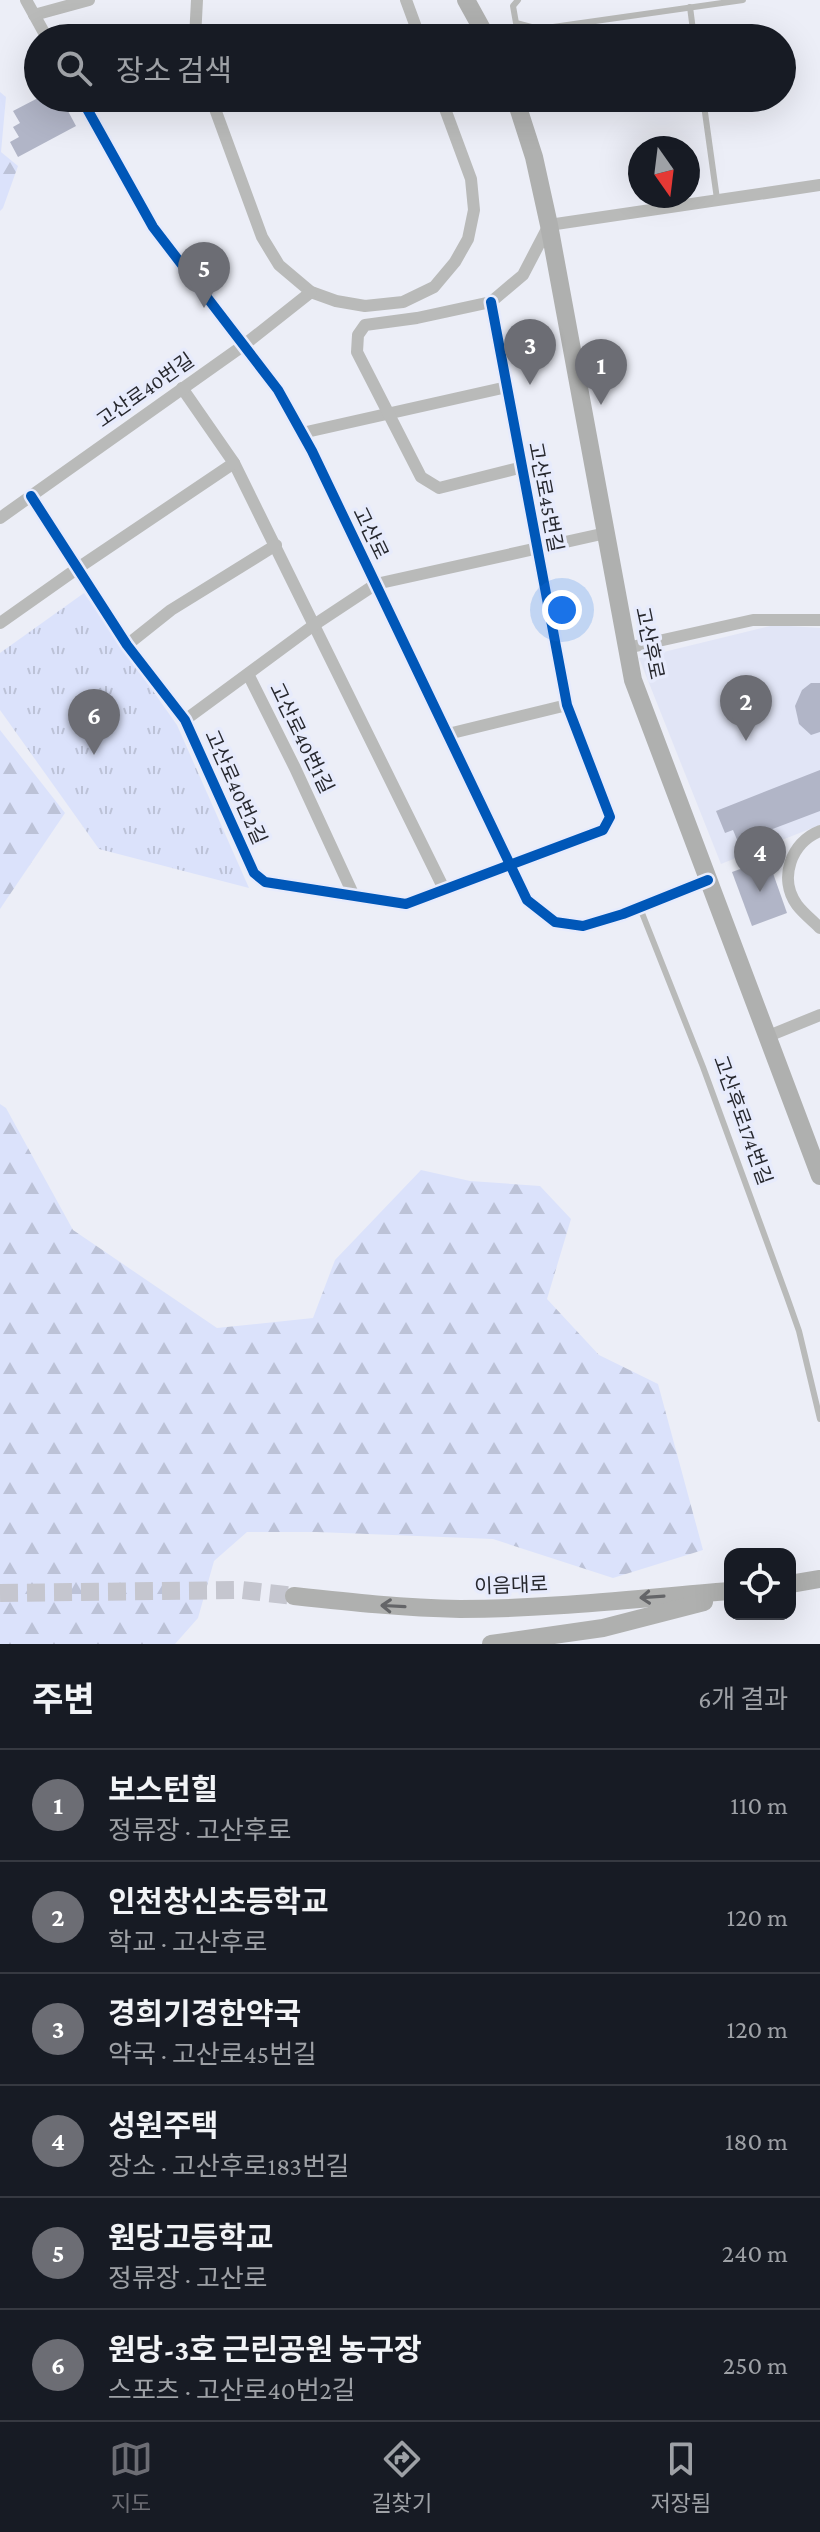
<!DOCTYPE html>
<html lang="ko">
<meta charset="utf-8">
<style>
body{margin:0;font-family:"Crimson Pro","Noto Sans KR",serif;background:#242831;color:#f1f3f6}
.controls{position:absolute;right:24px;bottom:24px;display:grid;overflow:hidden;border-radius:16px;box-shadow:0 8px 32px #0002}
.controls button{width:72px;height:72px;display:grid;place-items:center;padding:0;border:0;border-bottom:2px solid #363941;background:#171b24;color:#f1f3f6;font:40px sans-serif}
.compass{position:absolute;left:628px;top:136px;width:72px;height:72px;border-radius:50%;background:#171b24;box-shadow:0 8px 32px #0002;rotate:166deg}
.you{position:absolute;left:562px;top:610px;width:28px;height:28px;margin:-20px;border:6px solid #fff;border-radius:50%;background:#1a73e8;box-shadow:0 0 0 12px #1a73e833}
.badge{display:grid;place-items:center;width:52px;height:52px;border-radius:50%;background:#6c6d74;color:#fff;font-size:26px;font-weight:700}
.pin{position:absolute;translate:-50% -66px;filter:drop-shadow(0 2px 4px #0008)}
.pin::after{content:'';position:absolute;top:42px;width:28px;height:24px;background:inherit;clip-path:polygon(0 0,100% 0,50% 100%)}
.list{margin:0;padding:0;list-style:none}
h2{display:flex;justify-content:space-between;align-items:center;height:104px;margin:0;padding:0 32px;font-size:34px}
h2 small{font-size:26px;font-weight:400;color:#9ea1a6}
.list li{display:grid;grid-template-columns:52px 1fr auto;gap:24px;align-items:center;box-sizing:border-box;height:112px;padding:0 32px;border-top:2px solid #363941}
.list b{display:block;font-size:30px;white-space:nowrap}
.list p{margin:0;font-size:26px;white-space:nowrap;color:#9ea1a6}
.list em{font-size:26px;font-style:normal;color:#9ea1a6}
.icon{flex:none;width:44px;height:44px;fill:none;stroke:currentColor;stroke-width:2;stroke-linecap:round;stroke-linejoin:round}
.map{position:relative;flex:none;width:820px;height:1644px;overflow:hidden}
.search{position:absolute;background:#171b24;box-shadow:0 8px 32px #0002;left:24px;right:24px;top:24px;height:88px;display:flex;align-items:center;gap:20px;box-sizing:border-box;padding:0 28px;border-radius:44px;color:#9ea1a6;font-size:30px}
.sheet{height:776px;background:#171b24}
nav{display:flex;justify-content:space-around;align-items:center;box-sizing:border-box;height:112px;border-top:2px solid #363941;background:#171b24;font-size:22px;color:#9ea1a6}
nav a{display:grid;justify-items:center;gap:4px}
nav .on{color:#6c6d74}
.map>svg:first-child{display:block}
.built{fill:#e1e5f6}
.forest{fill:url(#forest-firs)}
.park{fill:url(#park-tufts)}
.building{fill:#b1b5c7}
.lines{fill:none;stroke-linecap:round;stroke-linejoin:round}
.secondary-tunnel{stroke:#c5c6cf;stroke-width:18;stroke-dasharray:18 9;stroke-linecap:butt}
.lane{stroke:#b9bab9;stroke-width:6}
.street{stroke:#b9bab9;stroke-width:12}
.secondary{stroke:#afb0af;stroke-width:18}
.cycleway-casing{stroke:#e7ebfc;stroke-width:15}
.cycleway{stroke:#0057b8;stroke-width:10}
.oneway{stroke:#646568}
.labels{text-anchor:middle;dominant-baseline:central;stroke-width:7;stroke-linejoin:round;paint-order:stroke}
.street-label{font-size:20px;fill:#27282e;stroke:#e7ebfc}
</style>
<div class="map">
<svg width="820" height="1644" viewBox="0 0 820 1644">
<defs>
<pattern id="forest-firs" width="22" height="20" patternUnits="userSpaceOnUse" patternTransform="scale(2)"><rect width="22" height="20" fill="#dbe2fb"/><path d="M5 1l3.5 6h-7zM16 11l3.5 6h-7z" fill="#bcc2d7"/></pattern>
<pattern id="park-tufts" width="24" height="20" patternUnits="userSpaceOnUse" patternTransform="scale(2)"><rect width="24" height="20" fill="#dbe2fb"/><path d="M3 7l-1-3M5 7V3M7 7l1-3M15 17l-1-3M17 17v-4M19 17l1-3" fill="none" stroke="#bcc2d7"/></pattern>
</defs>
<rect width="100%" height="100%" fill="#eceef7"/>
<polygon class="built" points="774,625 820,628 820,825 721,864 639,658"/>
<g class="forest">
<polygon points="0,92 6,97 1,152 18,166 3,208 0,211"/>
<polygon points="0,730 65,813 0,909"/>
<polygon points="0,1104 6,1108 73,1230 217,1328 313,1318 335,1260 421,1170 470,1181 540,1186 571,1219 547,1299 599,1355 658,1384 703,1550 613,1578 493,1539 317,1532 247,1532 214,1561 198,1618 175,1644 0,1644"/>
</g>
<polygon class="park" points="84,593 177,725 249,888 99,849 0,710 0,653"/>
<g class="building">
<polygon points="38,98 61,98 76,126 18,157 10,142 19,137 13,127 20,123 13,111"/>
<polygon points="811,683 820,683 820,732 811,735 799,724 795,706 802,690"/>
<polygon points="820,770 820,811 738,842 733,830 725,833 716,811"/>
<polygon points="768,859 787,913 752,926 732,872"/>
</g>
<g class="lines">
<polyline class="secondary-tunnel" points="0,1593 242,1590 294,1596"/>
<g class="lane">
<polyline points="518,0 513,6 516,23 539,29 743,0"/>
<polyline points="690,7 694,38"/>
<polyline points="703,98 717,199"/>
<polyline points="640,908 703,1067 787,1297 799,1331 820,1419"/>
</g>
<g class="street">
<polyline points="26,0 47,38"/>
<polyline points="406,0 420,38"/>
<polyline points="34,15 89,0"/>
<polyline points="195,38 197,0"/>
<polyline points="81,98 153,227 278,390 312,451 527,900 555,922 583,926 623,914 708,880"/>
<polyline points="211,98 262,237 279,265 311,292 336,301 365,306 403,302 434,287 455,262 468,239 474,210 471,179 441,98"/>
<polyline points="182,388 234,463 444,889"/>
<polyline points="302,433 507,387"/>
<polyline points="523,467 439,488 421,477 357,352 358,335 365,325 417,318 491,302 523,275 549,225 820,185"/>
<polyline points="31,496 127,645 185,720 254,873 265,882 406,904 603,830 610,817 567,705 491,302"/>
<polyline points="0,518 244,345 311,292"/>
<polyline points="0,623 78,568 234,463"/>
<polyline points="127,645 171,610 276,545"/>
<polyline points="627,648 753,620 820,620"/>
<polyline points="248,674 295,768 354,896"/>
<polyline points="185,720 314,625 376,584 606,533"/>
<polyline points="448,734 567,705"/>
<path d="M 820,831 C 791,842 778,879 797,905 C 803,913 813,921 820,928"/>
<polyline points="766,1037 820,1015"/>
</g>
<g class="secondary">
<polyline points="466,0 487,38"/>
<polyline points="515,98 534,157 549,225 633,680 820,1176"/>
<polyline points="790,1584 820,1579"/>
<path d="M 294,1596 C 349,1602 404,1608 460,1609 C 550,1609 640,1598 730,1591"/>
<polyline points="491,1644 603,1628 704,1602"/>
</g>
<defs>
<g id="cycleway">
<polyline points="81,98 153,227 278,390 312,451 527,900 555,922 583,926 623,914 708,880"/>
<polyline points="31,496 127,645 185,720 254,873 265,882 406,904 603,830 610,817 567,705 491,302"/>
</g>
</defs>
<use href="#cycleway" class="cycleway-casing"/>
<use href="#cycleway" class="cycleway"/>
</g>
<defs><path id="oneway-shaft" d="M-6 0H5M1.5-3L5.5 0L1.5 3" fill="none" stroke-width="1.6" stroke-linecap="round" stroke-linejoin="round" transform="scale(2)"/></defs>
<g class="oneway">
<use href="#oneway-shaft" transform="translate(652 1597) rotate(176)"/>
<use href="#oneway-shaft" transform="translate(393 1606) rotate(-177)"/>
</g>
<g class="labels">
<g class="street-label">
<text transform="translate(145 390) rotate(-35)">고산로40번길</text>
<text transform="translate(546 497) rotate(79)">고산로45번길</text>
<text transform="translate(371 533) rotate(64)">고산로</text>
<text transform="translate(650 643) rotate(78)">고산후로</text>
<text transform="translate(302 738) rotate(64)">고산로40번1길</text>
<text transform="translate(236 787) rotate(66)">고산로40번2길</text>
<text transform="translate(743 1120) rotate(70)">고산후로174번길</text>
<text transform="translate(511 1585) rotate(-2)">이음대로</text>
</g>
</g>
</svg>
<div class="controls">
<button><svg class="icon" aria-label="locate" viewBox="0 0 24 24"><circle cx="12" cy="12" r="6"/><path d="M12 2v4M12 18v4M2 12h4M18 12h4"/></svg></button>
</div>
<svg class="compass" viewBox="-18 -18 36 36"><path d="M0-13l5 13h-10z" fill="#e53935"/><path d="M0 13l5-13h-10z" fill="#9ea1a6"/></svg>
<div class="you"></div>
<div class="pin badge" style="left:601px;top:405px">1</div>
<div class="pin badge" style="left:746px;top:741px">2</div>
<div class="pin badge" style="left:530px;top:385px">3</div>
<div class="pin badge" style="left:760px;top:892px">4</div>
<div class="pin badge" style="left:204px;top:308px">5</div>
<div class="pin badge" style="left:94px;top:755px">6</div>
<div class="search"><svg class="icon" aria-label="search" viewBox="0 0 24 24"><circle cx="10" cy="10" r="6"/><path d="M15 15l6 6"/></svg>장소 검색</div>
</div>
<section class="sheet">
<h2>주변<small>6개 결과</small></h2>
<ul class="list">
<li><span class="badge">1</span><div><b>보스턴힐</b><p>정류장 · 고산후로</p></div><em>110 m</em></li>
<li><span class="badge">2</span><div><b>인천창신초등학교</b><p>학교 · 고산후로</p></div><em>120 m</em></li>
<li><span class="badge">3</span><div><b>경희기경한약국</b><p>약국 · 고산로45번길</p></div><em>120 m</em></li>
<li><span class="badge">4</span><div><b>성원주택</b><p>장소 · 고산후로183번길</p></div><em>180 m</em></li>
<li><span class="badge">5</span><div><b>원당고등학교</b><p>정류장 · 고산로</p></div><em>240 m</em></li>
<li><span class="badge">6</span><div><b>원당-3호 근린공원 농구장</b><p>스포츠 · 고산로40번2길</p></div><em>250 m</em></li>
</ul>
</section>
<nav>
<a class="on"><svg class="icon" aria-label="map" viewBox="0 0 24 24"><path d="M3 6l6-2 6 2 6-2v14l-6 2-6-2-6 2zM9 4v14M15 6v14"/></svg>지도</a>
<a><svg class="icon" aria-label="directions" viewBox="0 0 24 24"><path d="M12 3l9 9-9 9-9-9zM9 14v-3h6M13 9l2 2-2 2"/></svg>길찾기</a>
<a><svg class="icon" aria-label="saved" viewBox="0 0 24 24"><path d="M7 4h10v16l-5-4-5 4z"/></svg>저장됨</a>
</nav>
